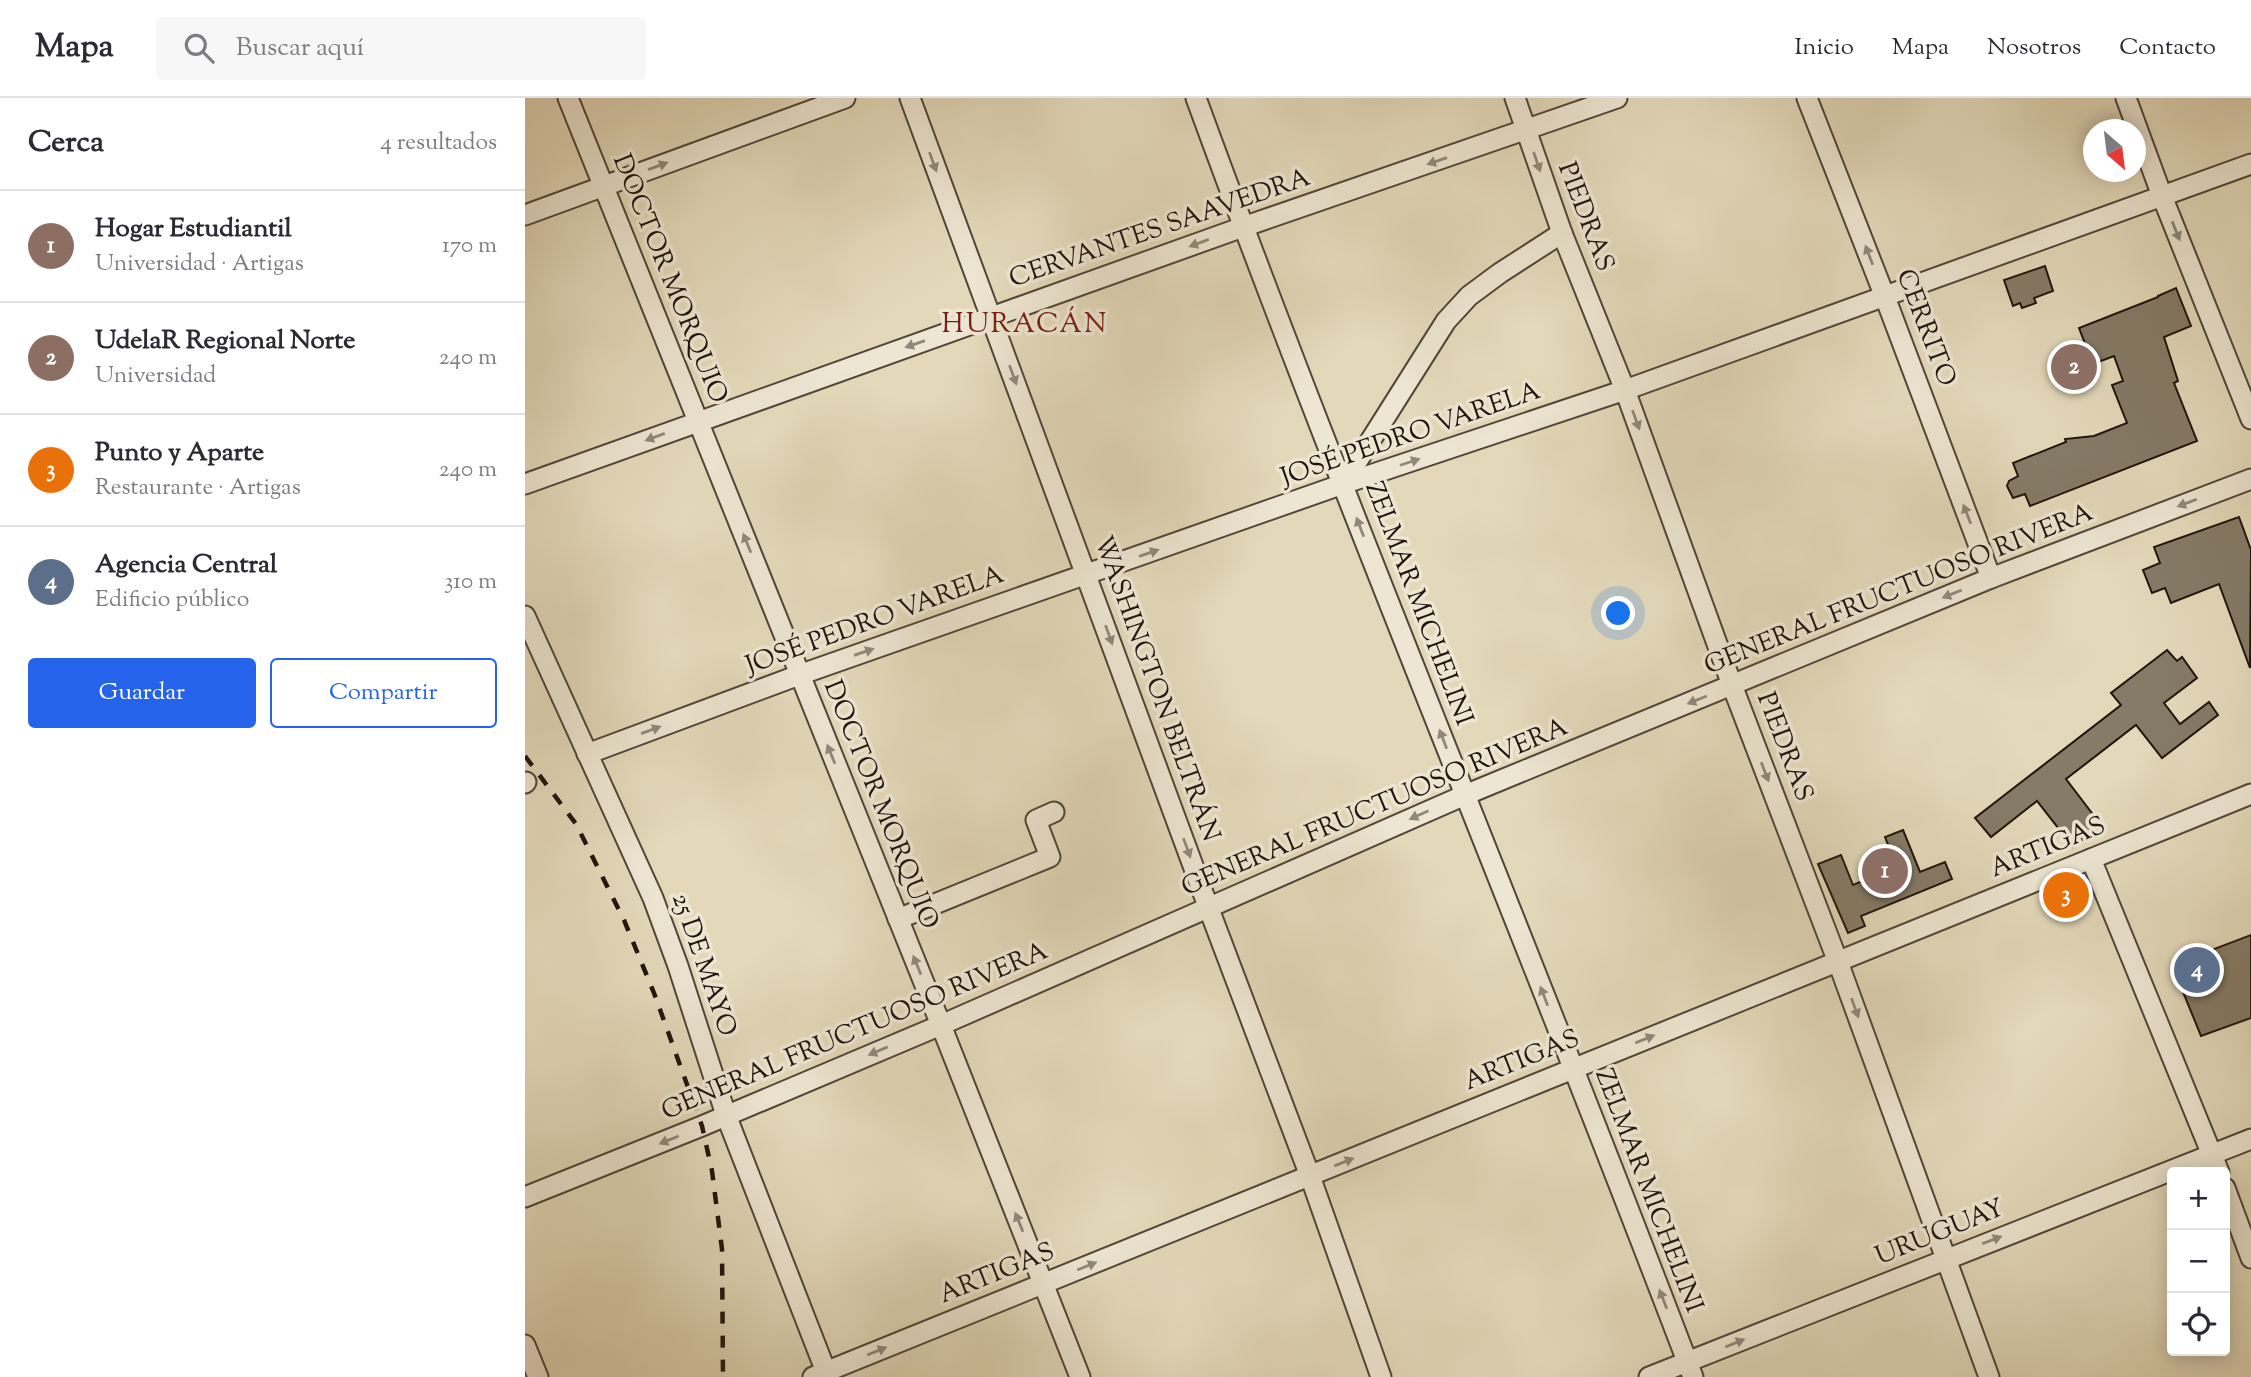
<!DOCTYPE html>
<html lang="es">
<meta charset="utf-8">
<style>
body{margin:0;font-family:"Sorts Mill Goudy",serif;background:#f7f7f7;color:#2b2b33}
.controls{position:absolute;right:21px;bottom:21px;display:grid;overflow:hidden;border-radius:7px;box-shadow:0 4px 18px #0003}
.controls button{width:63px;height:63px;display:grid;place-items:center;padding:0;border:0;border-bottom:2px solid #e1e1e2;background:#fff;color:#2b2b33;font:35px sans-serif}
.compass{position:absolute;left:1558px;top:21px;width:63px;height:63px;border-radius:50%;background:#fff;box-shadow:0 4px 18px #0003;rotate:152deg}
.you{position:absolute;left:1094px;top:516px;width:24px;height:24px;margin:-18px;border:5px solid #fff;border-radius:50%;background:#1a73e8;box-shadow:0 0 0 10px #1a73e833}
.badge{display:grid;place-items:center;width:46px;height:46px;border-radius:50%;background:#2563eb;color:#fff;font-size:23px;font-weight:700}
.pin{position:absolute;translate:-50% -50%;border:4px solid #fff;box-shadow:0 2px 7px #0006}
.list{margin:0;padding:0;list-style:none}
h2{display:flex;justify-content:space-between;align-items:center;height:91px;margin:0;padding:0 28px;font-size:30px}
h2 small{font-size:23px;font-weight:400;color:#7c7c81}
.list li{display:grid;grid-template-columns:46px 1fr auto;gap:21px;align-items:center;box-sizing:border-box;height:112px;padding:0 28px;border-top:2px solid #e1e1e2}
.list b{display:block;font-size:26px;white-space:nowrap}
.list p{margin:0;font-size:23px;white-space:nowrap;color:#7c7c81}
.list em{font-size:23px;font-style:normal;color:#7c7c81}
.actions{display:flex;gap:14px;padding:21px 28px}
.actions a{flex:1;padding:16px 0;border:2px solid #2563eb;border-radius:7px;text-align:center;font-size:24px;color:#2563eb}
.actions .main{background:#2563eb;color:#fff}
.icon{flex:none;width:38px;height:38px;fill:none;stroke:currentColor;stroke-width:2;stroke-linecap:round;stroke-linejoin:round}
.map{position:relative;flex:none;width:1726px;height:1279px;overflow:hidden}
header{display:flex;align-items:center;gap:42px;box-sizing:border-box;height:98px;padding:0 35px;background:#fff;border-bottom:2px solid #e1e1e2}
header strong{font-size:33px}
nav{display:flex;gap:38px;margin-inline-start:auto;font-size:24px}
.search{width:490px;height:63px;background:#f7f7f7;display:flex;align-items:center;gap:18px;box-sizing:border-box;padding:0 24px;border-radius:7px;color:#7c7c81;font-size:26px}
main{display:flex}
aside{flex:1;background:#fff}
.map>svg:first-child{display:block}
.building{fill:#857b67;stroke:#20150e;stroke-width:2}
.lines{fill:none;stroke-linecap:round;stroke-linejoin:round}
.minor-casing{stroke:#514639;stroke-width:23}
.minor{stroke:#ede6d2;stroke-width:19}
.rail{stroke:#20150e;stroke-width:4.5;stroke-dasharray:12 12;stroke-linecap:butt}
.oneway{fill:#91887a}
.labels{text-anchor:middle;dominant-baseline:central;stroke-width:7;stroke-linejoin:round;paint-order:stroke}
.street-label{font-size:26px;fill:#20150e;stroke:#ede6d2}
.neighbourhood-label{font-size:28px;letter-spacing:2px;fill:#7a1f14;stroke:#ede6d2}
</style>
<header>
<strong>Mapa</strong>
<div class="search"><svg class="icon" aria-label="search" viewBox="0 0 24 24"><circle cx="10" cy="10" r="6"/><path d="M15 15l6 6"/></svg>Buscar aquí</div>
<nav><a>Inicio</a><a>Mapa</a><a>Nosotros</a><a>Contacto</a></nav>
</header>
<main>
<aside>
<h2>Cerca<small>4 resultados</small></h2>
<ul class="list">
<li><span class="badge" style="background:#8d6e63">1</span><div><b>Hogar Estudiantil</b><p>Universidad · Artigas</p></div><em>170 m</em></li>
<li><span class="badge" style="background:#8d6e63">2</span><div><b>UdelaR Regional Norte</b><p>Universidad</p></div><em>240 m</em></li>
<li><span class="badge" style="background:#e8710a">3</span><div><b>Punto y Aparte</b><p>Restaurante · Artigas</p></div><em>240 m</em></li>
<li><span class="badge" style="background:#5c6f8a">4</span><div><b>Agencia Central</b><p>Edificio público</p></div><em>310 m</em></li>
</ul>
<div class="actions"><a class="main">Guardar</a><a>Compartir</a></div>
</aside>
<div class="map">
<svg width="1726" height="1279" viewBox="0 0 1726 1279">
<rect width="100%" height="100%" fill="#e3d9ba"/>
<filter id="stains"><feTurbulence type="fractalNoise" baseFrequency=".00286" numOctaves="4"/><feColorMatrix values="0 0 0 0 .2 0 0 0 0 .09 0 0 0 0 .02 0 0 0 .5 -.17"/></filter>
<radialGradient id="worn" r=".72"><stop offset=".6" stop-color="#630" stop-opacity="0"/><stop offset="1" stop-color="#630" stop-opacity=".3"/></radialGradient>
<g class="building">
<polygon points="1520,168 1528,193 1509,200 1511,205 1497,210 1495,205 1488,208 1479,182"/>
<polygon points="1651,190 1666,228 1639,239 1653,283 1649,285 1672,343 1505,408 1500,396 1488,400 1482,388 1484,383 1493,378 1488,365 1541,344 1540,341 1569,338 1602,325 1587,287 1598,283 1589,258 1568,266 1554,230 1633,199 1633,198"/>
<polygon points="1714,419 1726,452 1725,570 1694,486 1646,505 1640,490 1627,495 1618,472 1635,465 1629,449"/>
<polygon points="1642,552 1652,563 1657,559 1672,580 1639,605 1655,626 1684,604 1693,617 1637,660 1611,627 1541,681 1576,727 1548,749 1512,703 1466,739 1450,720 1596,607 1586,595"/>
<polygon points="1378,732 1395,774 1420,764 1427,781 1336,818 1340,828 1323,835 1293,766 1316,757 1328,787 1372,769 1360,739"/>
<polygon points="1726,837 1726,920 1676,938 1647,867"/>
</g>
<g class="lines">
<defs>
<g id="minor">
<polyline points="43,0 416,927 555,1279"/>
<polyline points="385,0 684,811 785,1078 856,1279"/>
<path d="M 671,0 C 828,430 1006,851 1168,1279"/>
<polyline points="990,0 1037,135 1100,292 1207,587 1313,864 1464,1279"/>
<polyline points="1282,0 1360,199 1466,480"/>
<polyline points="1601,0 1637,98 1726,321"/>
<polyline points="0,117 320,0"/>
<polyline points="0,386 718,129 1092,0"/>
<polyline points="818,386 921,223 944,198 975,175 1037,135"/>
<polyline points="0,518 128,800 153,868 201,1017 303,1279"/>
<polyline points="62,656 274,577 818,386 1100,292 1726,66"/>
<polyline points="0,685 1,684"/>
<polyline points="1566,761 1694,1074"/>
<polyline points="373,821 525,759 511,722 529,714"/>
<polyline points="1700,1090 1726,1160"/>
<polyline points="0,1099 177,1028 416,927 940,697 1466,480 1726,381"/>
<polyline points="0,1247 13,1279"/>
<polyline points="288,1279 1726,696"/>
<polyline points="1124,1279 1726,1041"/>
</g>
</defs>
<use href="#minor" class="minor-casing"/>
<use href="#minor" class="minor"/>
<polyline class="rail" points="0,658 51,726 99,822 129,895 177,1028 187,1073 197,1151 198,1279"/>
</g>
<defs><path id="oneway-solid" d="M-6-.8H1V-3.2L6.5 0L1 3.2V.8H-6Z" transform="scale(1.75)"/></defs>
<g class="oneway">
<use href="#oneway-solid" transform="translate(912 63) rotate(161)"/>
<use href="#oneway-solid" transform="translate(408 64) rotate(70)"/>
<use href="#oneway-solid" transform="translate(1012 64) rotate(71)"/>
<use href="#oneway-solid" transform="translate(133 68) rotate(-20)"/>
<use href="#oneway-solid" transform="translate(1651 133) rotate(68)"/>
<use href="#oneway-solid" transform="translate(674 145) rotate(160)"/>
<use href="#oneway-solid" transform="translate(1344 157) rotate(-111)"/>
<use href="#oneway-solid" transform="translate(390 246) rotate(161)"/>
<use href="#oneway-solid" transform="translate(488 277) rotate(70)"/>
<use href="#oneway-solid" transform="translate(1111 322) rotate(70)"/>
<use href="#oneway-solid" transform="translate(130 339) rotate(160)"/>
<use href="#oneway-solid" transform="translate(885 364) rotate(-18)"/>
<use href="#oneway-solid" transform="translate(1662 405) rotate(159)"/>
<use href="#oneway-solid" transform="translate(1442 416) rotate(-111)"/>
<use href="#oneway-solid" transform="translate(835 429) rotate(-111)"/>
<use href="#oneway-solid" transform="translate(222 445) rotate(-112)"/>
<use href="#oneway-solid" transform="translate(624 455) rotate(-19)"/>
<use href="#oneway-solid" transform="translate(1427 496) rotate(158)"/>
<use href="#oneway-solid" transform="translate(584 537) rotate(70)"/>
<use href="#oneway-solid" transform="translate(339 554) rotate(-19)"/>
<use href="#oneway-solid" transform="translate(1172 602) rotate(158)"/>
<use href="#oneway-solid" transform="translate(126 632) rotate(-20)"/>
<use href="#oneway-solid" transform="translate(918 641) rotate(-111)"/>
<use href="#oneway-solid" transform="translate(306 656) rotate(-112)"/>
<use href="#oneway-solid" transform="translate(1240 674) rotate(69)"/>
<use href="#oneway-solid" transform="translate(894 717) rotate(156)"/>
<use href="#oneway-solid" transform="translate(662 750) rotate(70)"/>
<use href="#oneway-solid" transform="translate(392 867) rotate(-112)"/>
<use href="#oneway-solid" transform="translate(1019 898) rotate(-111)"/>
<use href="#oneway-solid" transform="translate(1330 910) rotate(70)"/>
<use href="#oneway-solid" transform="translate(1120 941) rotate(-22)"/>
<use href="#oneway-solid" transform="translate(353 953) rotate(157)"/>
<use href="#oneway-solid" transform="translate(144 1042) rotate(158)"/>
<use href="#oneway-solid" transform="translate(819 1064) rotate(-22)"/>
<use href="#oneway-solid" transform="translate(494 1124) rotate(-112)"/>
<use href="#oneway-solid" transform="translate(1467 1142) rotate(-21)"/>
<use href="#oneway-solid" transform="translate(562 1168) rotate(-22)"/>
<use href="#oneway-solid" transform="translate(1138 1201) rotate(-111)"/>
<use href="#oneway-solid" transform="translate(1210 1245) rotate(-22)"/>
<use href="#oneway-solid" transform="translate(352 1253) rotate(-22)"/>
</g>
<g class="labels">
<g class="street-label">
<text transform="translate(1060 119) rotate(69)">PIEDRAS</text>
<text transform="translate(635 131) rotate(-19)">CERVANTES SAAVEDRA</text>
<text transform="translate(144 181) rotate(68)">DOCTOR MORQUIO</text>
<text transform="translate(1400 230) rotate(69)">CERRITO</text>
<text transform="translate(886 337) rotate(-19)">JOSÉ PEDRO VARELA</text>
<text transform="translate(1374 492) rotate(-22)">GENERAL FRUCTUOSO RIVERA</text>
<text transform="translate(893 506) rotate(69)">ZELMAR MICHELINI</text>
<text transform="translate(350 523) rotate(-20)">JOSÉ PEDRO VARELA</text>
<text transform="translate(631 591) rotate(70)">WASHINGTON BELTRÁN</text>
<text transform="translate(1259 649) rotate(69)">PIEDRAS</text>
<text transform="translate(355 707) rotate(68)">DOCTOR MORQUIO</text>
<text transform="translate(850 710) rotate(-23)">GENERAL FRUCTUOSO RIVERA</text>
<text transform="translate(1523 750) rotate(-22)">ARTIGAS</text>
<text transform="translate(178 867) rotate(71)">25 DE MAYO</text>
<text transform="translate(330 934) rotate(-23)">GENERAL FRUCTUOSO RIVERA</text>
<text transform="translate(997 963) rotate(-22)">ARTIGAS</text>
<text transform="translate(1123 1093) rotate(69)">ZELMAR MICHELINI</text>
<text transform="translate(1415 1135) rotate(-22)">URUGUAY</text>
<text transform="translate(472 1176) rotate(-22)">ARTIGAS</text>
</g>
<g class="neighbourhood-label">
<text x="500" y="227">HURACÁN</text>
</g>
</g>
<rect width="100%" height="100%" filter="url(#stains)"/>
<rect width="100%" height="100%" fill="url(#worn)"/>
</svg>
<div class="controls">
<button>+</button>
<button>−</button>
<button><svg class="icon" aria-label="locate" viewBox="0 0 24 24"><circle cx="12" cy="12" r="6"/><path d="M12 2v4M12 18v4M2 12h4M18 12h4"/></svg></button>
</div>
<svg class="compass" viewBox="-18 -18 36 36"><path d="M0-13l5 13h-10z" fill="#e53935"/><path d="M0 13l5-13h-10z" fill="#7c7c81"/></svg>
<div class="you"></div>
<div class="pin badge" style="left:1360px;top:773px;background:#8d6e63">1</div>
<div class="pin badge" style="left:1549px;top:269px;background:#8d6e63">2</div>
<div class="pin badge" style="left:1541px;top:797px;background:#e8710a">3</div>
<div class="pin badge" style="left:1672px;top:872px;background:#5c6f8a">4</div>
</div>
</main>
